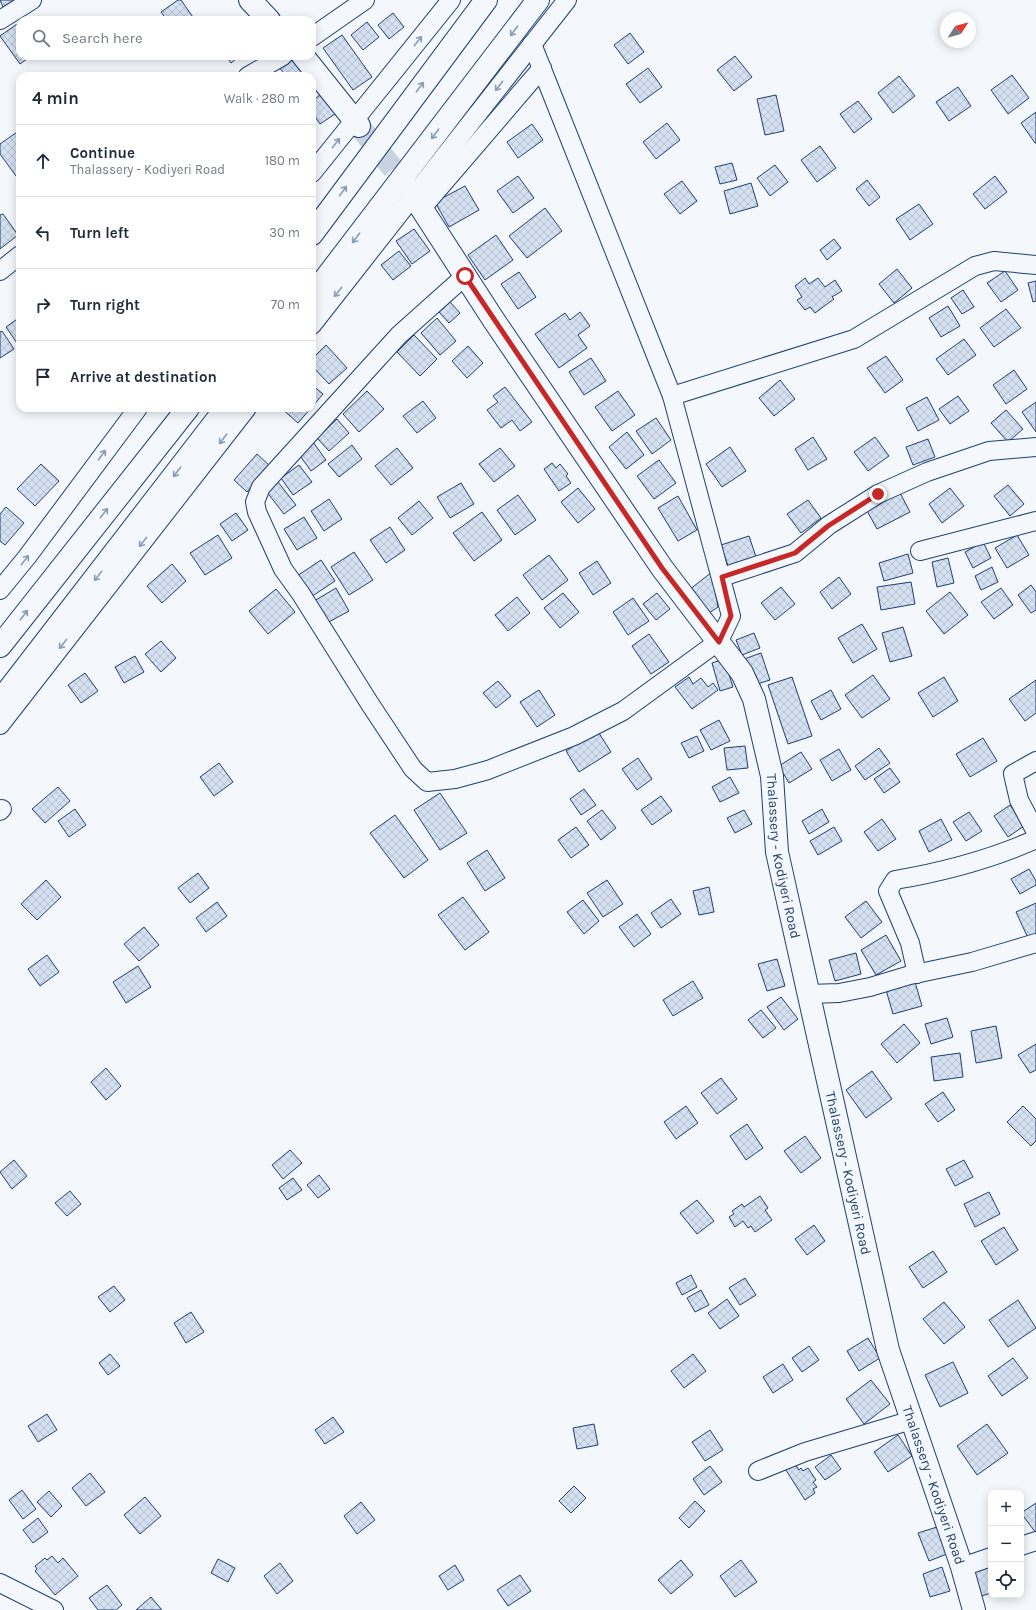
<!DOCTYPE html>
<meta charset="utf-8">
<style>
body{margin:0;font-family:Karla,sans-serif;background:#f6f6f7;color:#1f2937}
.controls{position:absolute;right:12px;bottom:12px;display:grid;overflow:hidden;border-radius:8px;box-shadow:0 2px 10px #0003}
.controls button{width:36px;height:36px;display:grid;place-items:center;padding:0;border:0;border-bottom:1px solid #e0e1e3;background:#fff;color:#1f2937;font:20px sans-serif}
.compass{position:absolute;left:940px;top:12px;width:36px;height:36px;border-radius:50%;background:#fff;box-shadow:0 2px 10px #0003;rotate:54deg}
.stop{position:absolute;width:12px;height:12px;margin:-9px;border:3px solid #c62828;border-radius:50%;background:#fff}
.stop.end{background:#c62828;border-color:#fff;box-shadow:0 1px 4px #0008}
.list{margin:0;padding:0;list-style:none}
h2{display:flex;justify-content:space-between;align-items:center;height:52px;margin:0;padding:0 16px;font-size:17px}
h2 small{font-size:13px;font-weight:400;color:#747a83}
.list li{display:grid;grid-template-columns:26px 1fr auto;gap:12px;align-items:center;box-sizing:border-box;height:72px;padding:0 16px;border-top:1px solid #e0e1e3}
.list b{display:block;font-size:15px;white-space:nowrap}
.list p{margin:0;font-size:13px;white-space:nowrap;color:#747a83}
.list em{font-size:13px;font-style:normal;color:#747a83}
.icon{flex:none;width:22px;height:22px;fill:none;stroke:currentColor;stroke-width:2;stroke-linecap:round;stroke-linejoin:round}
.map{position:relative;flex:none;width:1036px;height:1610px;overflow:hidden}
.search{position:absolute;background:#fff;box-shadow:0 2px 10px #0003;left:16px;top:16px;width:300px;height:44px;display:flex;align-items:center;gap:10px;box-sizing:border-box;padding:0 14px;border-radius:12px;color:#747a83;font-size:15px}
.panel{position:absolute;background:#fff;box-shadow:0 2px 10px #0003;left:16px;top:72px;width:300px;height:340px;border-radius:12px}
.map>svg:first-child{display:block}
.building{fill:url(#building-cross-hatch);stroke:#1d3f73}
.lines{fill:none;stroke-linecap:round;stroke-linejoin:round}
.major-tunnel{stroke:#c9d2e0;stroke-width:22;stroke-dasharray:22 11;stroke-linecap:butt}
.minor-casing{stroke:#1d3f73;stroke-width:20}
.major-casing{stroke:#1d3f73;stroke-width:24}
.highway-casing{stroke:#1d3f73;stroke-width:24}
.minor{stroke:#f4f7fb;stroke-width:18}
.major{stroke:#f4f7fb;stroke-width:22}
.highway{stroke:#f4f7fb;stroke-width:22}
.oneway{stroke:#889bb7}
.route{stroke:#c62828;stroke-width:5}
.labels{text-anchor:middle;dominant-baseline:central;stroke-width:3;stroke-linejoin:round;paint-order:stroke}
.street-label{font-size:14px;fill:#1d3f73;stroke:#f4f7fb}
</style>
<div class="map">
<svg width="1036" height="1610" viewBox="0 0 1036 1610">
<defs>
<pattern id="building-cross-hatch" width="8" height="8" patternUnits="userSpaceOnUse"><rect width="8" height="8" fill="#d5e0f0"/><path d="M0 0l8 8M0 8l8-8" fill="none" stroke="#b6c1d1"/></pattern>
</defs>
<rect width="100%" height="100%" fill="#f4f7fb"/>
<g class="building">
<polygon points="0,0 14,0 3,7"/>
<polygon points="178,0 181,0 195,20 167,20 161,12"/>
<polygon points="393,13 404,27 389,39 378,25"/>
<polygon points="20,22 20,56 31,56 20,64 0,36"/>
<polygon points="367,22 379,37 363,50 351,35"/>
<polygon points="630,33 644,52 628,64 614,45"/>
<polygon points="342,35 372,77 353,90 323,48"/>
<polygon points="226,56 240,56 231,63"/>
<polygon points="294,56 311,76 286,76 279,67"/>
<polygon points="735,56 752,77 734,91 717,70"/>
<polygon points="648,68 662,87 640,103 626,84"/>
<polygon points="1012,75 1029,98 1008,114 991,90"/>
<polygon points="899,76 915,96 893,113 878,93"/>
<polygon points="958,87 971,106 949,121 936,102"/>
<polygon points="324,92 338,112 320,124 312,112 312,101"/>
<polygon points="776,95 784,131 765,135 757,99"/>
<polygon points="858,101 872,119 854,133 840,114"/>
<polygon points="1036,112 1036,143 1035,143 1021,123"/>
<polygon points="667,123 680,140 656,159 643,142"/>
<polygon points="532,124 543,140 518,158 507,142"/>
<polygon points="20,130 20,179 19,180 0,154 0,144"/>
<polygon points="820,146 836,168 817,182 801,160"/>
<polygon points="732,163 737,180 720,184 715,167"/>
<polygon points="775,165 788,182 770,196 757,178"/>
<polygon points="518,176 534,198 513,213 497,191"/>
<polygon points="995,176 1007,192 985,209 973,194"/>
<polygon points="867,180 880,197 869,206 856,189"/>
<polygon points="682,181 697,201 680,214 664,194"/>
<polygon points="751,183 758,206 730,214 724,191"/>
<polygon points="465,186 479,210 449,227 435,202"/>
<polygon points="919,204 933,224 910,240 896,219"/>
<polygon points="545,208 562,231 527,258 509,236"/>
<polygon points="3,214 18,235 0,249 0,215"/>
<polygon points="414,229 430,251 412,264 396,241"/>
<polygon points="496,235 513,260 485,280 468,255"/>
<polygon points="834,239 841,248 827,260 820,250"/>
<polygon points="399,251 411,266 393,280 381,265"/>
<polygon points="897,269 912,288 894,303 879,284"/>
<polygon points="1005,271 1018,290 1001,302 987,283"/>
<polygon points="519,272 536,297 518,309 501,284"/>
<polygon points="805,278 809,284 818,278 825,287 835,280 842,291 832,297 834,299 815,313 810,307 805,310 797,300 802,297 795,286"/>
<polygon points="1036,281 1036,301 1033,302 1028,283"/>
<polygon points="963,290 974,307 962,314 951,298"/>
<polygon points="450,302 460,313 449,323 439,312"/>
<polygon points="948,306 960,326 941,337 929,318"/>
<polygon points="1006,309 1021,328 994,347 980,328"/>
<polygon points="580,312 590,326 578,335 587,348 559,368 535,334 565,313 570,320"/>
<polygon points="20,317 20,345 19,346 6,327"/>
<polygon points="437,318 456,341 440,355 421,333"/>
<polygon points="2,331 14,349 0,358 0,332"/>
<polygon points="414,335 437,359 420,376 397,352"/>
<polygon points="964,339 976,355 948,375 936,359"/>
<polygon points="326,345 347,368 329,384 312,366 312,359"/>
<polygon points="468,346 483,363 467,378 452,361"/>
<polygon points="886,356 903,380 885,393 867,368"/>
<polygon points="591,358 606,381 584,395 569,372"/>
<polygon points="1014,370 1027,389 1006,404 993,385"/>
<polygon points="780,380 795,399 774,416 759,398"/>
<polygon points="312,385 323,394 312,407"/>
<polygon points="505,387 532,422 520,431 512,420 501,428 487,410 498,402 493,396"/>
<polygon points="367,391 384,409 359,432 343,414"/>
<polygon points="618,391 635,415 612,431 595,407"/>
<polygon points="958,396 969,411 950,424 939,409"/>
<polygon points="927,397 939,420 918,431 906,408"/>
<polygon points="423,401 436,418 417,433 403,416"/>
<polygon points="1036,402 1036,432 1022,412"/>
<polygon points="281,408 311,408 298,423"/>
<polygon points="1006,410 1023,429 1008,442 991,423"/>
<polygon points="656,418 671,440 652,454 636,431"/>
<polygon points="337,419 349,433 329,451 317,438"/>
<polygon points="627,432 644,455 626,469 609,447"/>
<polygon points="813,437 827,459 808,470 795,449"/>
<polygon points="875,437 889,456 868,471 854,452"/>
<polygon points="928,439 935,457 913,465 906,447"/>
<polygon points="313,442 326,460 311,471 298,453"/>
<polygon points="352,445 362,459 339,477 328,464"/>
<polygon points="730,447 746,471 722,487 706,464"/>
<polygon points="397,448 413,468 391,485 375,466"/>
<polygon points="500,448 515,466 494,482 479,464"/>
<polygon points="257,454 270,466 247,492 234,480"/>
<polygon points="659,460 676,483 654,499 637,476"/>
<polygon points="552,463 556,468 560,464 568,474 566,476 571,483 559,491 544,469"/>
<polygon points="41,464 59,481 35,506 17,489"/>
<polygon points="299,465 312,482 293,495 281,478"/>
<polygon points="278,482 296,505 284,514 266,491"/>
<polygon points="461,483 474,504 450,518 437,497"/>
<polygon points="1008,485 1024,504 1010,516 994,496"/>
<polygon points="578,488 595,509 578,523 561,502"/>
<polygon points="950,488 964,506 942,523 929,504"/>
<polygon points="898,489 910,512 877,529 865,507"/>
<polygon points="518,495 536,520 515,535 497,510"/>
<polygon points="678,496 697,530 678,541 658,508"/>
<polygon points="329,499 342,519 324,531 311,511"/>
<polygon points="808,500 821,518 801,533 787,514"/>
<polygon points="419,501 433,518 412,535 398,518"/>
<polygon points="6,507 24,523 5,545 0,541 0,514"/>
<polygon points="482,512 502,540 474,561 453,533"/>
<polygon points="236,513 248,530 232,541 220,524"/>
<polygon points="304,517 317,538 297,550 284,529"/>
<polygon points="390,527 405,550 386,563 370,540"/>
<polygon points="218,535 232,558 205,575 190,553"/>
<polygon points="1017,535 1029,555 1007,568 995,548"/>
<polygon points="749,536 756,557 728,566 721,545"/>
<polygon points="983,542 991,558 973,568 965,552"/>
<polygon points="354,552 373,580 349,595 331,567"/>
<polygon points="908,554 913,573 884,581 879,563"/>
<polygon points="549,555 568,580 542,600 523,575"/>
<polygon points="948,558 954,583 937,587 932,562"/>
<polygon points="321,560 335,581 311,597 297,576"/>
<polygon points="597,561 611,583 593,595 579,573"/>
<polygon points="172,564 186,581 162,603 147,586"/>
<polygon points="992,567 998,582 981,590 975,576"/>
<polygon points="712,572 718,607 709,613 689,590"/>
<polygon points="839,577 851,594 832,609 820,592"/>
<polygon points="911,582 915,604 881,610 877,587"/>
<polygon points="1031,585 1036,592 1036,610 1031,613 1018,595"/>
<polygon points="781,587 795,604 775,620 761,603"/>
<polygon points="336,588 349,611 327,623 314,601"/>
<polygon points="1001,588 1013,605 994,619 981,602"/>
<polygon points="276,589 295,612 268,634 249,611"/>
<polygon points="950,592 968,615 944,634 926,611"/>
<polygon points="563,593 579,612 560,628 544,608"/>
<polygon points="657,593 670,609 656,620 643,604"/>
<polygon points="517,597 530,613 508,631 495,615"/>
<polygon points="633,598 649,621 628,635 613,612"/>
<polygon points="862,624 877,649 853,663 838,638"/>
<polygon points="903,627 912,656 890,662 882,633"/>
<polygon points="754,633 760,648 742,655 736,640"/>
<polygon points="649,634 669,662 651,674 632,646"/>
<polygon points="161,641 176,658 161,672 145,654"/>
<polygon points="761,653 770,680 754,685 744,659"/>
<polygon points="135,656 144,672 124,683 115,667"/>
<polygon points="724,659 733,687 720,691 712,663"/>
<polygon points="85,673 98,691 81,703 68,685"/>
<polygon points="873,675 890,699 862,718 845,695"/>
<polygon points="689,677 693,684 701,678 708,687 713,683 718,690 692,709 675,687"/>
<polygon points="792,677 812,736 788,744 768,685"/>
<polygon points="944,677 958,701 933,717 918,693"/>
<polygon points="1036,680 1036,713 1025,721 1009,699"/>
<polygon points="498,681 511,696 496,708 483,693"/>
<polygon points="539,690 555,715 537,727 520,702"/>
<polygon points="831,690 841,709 821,720 811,701"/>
<polygon points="719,720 730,741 711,750 700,730"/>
<polygon points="597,730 611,752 579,772 566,751"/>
<polygon points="697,736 704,751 689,758 681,743"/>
<polygon points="983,738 997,761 970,777 956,754"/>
<polygon points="745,746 748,768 727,770 724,748"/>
<polygon points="879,748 890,763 865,780 855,766"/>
<polygon points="839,749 851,770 832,781 820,760"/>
<polygon points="801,752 812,769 789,783 779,766"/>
<polygon points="638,758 652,779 637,790 622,769"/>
<polygon points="219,763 233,782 214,796 200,777"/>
<polygon points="890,768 900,782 884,793 874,779"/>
<polygon points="730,777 739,793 720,802 712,787"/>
<polygon points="58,787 70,801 45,823 32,809"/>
<polygon points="584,789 596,805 581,815 570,799"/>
<polygon points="440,793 467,833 440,850 414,810"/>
<polygon points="661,796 672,811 652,825 641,810"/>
<polygon points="1010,805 1024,826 1008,837 994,816"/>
<polygon points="75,809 86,825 69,837 58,821"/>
<polygon points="822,809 829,822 809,834 802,821"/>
<polygon points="602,810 616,828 601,840 587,821"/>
<polygon points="744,810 752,824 735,833 727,818"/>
<polygon points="969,812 982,831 966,841 953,822"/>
<polygon points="395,815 428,860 404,878 370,833"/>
<polygon points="882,819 896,839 878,851 864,832"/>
<polygon points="941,819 952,840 929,852 919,831"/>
<polygon points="576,827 589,845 571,858 558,840"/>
<polygon points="834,827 842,841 818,855 810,841"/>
<polygon points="487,850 505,878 485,891 467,863"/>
<polygon points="1029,869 1036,881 1036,885 1020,894 1011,879"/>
<polygon points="198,873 209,888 190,903 178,888"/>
<polygon points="46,880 61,897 37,920 21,904"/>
<polygon points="607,880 623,904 603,917 587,893"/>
<polygon points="709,887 714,912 699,915 693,891"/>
<polygon points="463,897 489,932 465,950 438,915"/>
<polygon points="671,899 681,914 661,928 651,913"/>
<polygon points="583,900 599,921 584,934 567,912"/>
<polygon points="866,901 882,922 861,938 845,917"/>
<polygon points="217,902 227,916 206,932 196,918"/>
<polygon points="1036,903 1036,935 1028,938 1016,912"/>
<polygon points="637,914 651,934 634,947 619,927"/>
<polygon points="144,927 159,945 139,961 124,944"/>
<polygon points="886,935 901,961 876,975 861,950"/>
<polygon points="856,953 861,974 835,981 829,960"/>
<polygon points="47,955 59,972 40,986 28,969"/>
<polygon points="777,959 785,986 767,991 758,964"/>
<polygon points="138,966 151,987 126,1003 113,982"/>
<polygon points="693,981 703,998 673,1016 663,1000"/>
<polygon points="915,982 922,1006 893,1014 886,990"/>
<polygon points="781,997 798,1019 784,1030 767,1007"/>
<polygon points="761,1010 776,1028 763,1038 748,1020"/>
<polygon points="947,1018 953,1037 931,1044 925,1024"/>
<polygon points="904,1024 920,1043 897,1063 881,1044"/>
<polygon points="996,1026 1002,1058 976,1063 971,1031"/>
<polygon points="1036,1044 1036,1070 1030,1073 1018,1055"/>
<polygon points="960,1053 963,1077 934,1081 931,1057"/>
<polygon points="106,1068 121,1086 106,1100 91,1082"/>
<polygon points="872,1071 892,1099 866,1118 846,1090"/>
<polygon points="721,1078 737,1099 717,1114 701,1093"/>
<polygon points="943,1092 955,1110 938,1122 925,1104"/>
<polygon points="686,1106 698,1123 676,1139 664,1122"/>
<polygon points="1023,1106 1036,1119 1036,1141 1031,1146 1007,1122"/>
<polygon points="747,1124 763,1148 746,1160 730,1136"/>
<polygon points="805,1136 821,1158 801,1173 784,1151"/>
<polygon points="290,1150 302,1163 283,1179 272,1165"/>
<polygon points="14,1160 27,1176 12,1189 0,1172"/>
<polygon points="964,1160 973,1177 955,1186 946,1169"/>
<polygon points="319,1175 330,1189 318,1198 307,1185"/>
<polygon points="293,1178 302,1190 287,1200 279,1188"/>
<polygon points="70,1191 81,1204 67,1216 55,1203"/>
<polygon points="989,1192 1000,1214 975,1227 964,1204"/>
<polygon points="760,1196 768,1208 765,1210 772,1220 755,1232 751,1226 748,1228 743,1221 735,1227 729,1217 734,1214 732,1211 742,1204 744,1207"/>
<polygon points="697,1200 714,1221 697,1234 680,1213"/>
<polygon points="814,1225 825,1241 807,1255 795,1239"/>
<polygon points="1004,1227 1018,1250 996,1265 981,1241"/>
<polygon points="933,1251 947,1272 923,1288 909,1267"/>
<polygon points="691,1275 697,1287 682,1295 676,1283"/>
<polygon points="745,1278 756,1295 740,1305 729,1288"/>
<polygon points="114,1286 125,1300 110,1312 98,1297"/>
<polygon points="701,1290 709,1305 695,1312 687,1298"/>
<polygon points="727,1299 739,1316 720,1329 708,1313"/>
<polygon points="1018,1300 1036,1328 1008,1347 989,1320"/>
<polygon points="944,1302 965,1327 944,1344 923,1319"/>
<polygon points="191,1312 204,1332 186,1343 174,1323"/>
<polygon points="868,1338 880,1358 859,1371 847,1351"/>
<polygon points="809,1346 819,1360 802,1372 792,1358"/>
<polygon points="110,1354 120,1366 108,1375 99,1363"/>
<polygon points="693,1354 706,1371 684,1388 671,1371"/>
<polygon points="1013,1358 1028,1378 1002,1396 988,1376"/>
<polygon points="953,1362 968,1393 940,1407 925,1375"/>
<polygon points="783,1364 793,1380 773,1393 763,1377"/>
<polygon points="871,1380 890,1404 864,1424 846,1399"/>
<polygon points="47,1414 57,1430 38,1442 28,1426"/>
<polygon points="333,1417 344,1432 325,1444 315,1430"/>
<polygon points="594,1424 598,1445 577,1449 573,1428"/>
<polygon points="987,1424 1008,1453 977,1475 957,1446"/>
<polygon points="710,1430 723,1450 705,1461 692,1442"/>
<polygon points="898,1435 912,1456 888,1472 874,1452"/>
<polygon points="831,1455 841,1469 825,1480 815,1467"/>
<polygon points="793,1461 799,1470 801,1468 803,1471 808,1468 816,1480 813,1482 817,1487 813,1489 815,1493 805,1500 784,1467"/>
<polygon points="710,1466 722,1482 704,1495 693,1479"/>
<polygon points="90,1473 105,1492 86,1506 72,1488"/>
<polygon points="574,1486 586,1498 571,1513 559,1501"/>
<polygon points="22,1490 36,1509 23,1519 9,1500"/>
<polygon points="49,1491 62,1506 51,1517 37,1502"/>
<polygon points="145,1497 161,1516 140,1534 124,1515"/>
<polygon points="695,1501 705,1511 689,1528 679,1518"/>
<polygon points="361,1502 375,1520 357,1534 344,1516"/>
<polygon points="1036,1503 1036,1533 1021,1513"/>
<polygon points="38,1518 48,1532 33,1543 23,1530"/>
<polygon points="937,1527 947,1554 929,1561 918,1533"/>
<polygon points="52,1556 58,1563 63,1558 78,1576 55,1595 35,1571 37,1569 35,1566 45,1558 47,1560"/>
<polygon points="218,1559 235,1568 228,1582 211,1573"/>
<polygon points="681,1560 693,1575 671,1594 658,1580"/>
<polygon points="741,1560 757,1582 735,1597 720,1576"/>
<polygon points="280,1563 293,1581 277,1594 264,1576"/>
<polygon points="455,1565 464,1580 448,1590 439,1576"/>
<polygon points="991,1566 991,1593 975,1598 968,1572"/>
<polygon points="942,1567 950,1591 930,1597 923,1574"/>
<polygon points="520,1575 531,1591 508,1606 497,1590"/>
<polygon points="107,1585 122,1605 116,1610 98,1610 89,1598"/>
<polygon points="151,1597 162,1610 136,1610"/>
</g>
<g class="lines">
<polyline class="major-tunnel" points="359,126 407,186"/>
<defs>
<g id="minor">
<polyline points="0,20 32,0"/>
<polyline points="312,37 365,0"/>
<polyline points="248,76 283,56"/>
<polyline points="312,173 451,0"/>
<polyline points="422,208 542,68"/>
<polyline points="0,271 20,255"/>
<polyline points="465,276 399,335 261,487 255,502 257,512 283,569 301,594 370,704 413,769 427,782 455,779 488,770 574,736 623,711 719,641 731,616 672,396 532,44"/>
<polyline points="312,325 567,0"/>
<polyline points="672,396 854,339 975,266 994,261 1036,265"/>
<polyline points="920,551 1036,521"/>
<polyline points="722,577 795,553 829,525 878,494 927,472 989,451 1036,447"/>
<polyline points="0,590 27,557 138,408"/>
<polyline points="0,725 247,408"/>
<polyline points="0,811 2,809"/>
<path d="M 917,974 L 910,943 L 888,891 L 895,880 C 942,872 991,859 1034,840 L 1036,832 L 1019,800 L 1013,774 L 1036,761"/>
<polyline points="809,994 839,993 870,987 910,975 972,962 1036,943"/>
<polyline points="758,1471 805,1452 912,1420"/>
<polyline points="1021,1546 1036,1541"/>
<polyline points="962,1567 991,1557"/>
<polyline points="0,1583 54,1610"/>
</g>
<g id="major">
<polyline points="250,0 269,20"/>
<polyline points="303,56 359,126"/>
<path id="s1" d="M 407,186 L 493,319 L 662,568 L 742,673 L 754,699 L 772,776 L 777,852 L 888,1350 L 962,1567 L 974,1610"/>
</g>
<g id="highway">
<polyline points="312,234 486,0"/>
<polyline points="312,296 538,0"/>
<polyline points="0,646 188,408"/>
<polyline points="0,701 226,408"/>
</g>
</defs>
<use href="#minor" class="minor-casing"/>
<use href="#major" class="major-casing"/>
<use href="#highway" class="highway-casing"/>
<use href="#minor" class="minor"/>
<use href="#major" class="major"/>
<use href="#highway" class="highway"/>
</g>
<defs><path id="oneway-shaft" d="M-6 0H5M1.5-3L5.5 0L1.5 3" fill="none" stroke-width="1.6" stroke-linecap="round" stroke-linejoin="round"/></defs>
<g class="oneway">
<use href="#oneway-shaft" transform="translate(514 31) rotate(127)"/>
<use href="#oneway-shaft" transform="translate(418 41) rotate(-51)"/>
<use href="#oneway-shaft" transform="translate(499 86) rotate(128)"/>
<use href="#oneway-shaft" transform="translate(420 87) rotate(-53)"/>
<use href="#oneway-shaft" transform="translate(435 134) rotate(127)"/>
<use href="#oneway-shaft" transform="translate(336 143) rotate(-52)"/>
<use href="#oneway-shaft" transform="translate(343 191) rotate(-54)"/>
<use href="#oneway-shaft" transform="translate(356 238) rotate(127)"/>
<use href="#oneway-shaft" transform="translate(338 292) rotate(128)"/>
<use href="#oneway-shaft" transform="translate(223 439) rotate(127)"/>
<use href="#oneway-shaft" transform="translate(102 455) rotate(-53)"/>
<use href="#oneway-shaft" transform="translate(177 472) rotate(127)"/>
<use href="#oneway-shaft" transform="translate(104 513) rotate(-51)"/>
<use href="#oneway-shaft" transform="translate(143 542) rotate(128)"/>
<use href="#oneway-shaft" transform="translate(25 560) rotate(-51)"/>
<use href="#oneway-shaft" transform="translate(98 576) rotate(128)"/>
<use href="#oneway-shaft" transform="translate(24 615) rotate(-53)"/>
<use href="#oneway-shaft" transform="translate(63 644) rotate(128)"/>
</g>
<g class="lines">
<polyline class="route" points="465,276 662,568 719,642 731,616 722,577 795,553 828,526 878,494"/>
</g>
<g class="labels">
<g class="street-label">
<text stroke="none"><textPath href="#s1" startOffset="780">Thalassery - Kodiyeri Road</textPath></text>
<text stroke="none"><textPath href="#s1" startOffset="1104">Thalassery - Kodiyeri Road</textPath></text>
<text stroke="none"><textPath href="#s1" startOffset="1428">Thalassery - Kodiyeri Road</textPath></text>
</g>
</g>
</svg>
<div class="controls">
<button>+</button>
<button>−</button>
<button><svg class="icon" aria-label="locate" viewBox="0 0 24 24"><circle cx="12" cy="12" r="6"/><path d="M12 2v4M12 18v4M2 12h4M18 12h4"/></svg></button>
</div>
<svg class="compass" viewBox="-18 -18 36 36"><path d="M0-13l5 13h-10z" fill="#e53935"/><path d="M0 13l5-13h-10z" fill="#747a83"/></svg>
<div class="stop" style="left:465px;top:276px"></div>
<div class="stop end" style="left:878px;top:494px"></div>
<div class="search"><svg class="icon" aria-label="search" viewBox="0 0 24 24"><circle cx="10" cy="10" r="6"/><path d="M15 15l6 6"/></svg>Search here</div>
<section class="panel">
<h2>4 min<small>Walk · 280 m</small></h2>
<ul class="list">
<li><svg class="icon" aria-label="ahead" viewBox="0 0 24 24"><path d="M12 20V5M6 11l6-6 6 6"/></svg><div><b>Continue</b><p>Thalassery - Kodiyeri Road</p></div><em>180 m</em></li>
<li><svg class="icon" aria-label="left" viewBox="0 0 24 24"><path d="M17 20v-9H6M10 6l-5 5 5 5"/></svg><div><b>Turn left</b></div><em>30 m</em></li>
<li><svg class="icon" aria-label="right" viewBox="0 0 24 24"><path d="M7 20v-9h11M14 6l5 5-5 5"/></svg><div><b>Turn right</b></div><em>70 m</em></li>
<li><svg class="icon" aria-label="arrive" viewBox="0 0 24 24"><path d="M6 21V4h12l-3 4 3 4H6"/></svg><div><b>Arrive at destination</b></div></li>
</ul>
</section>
</div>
